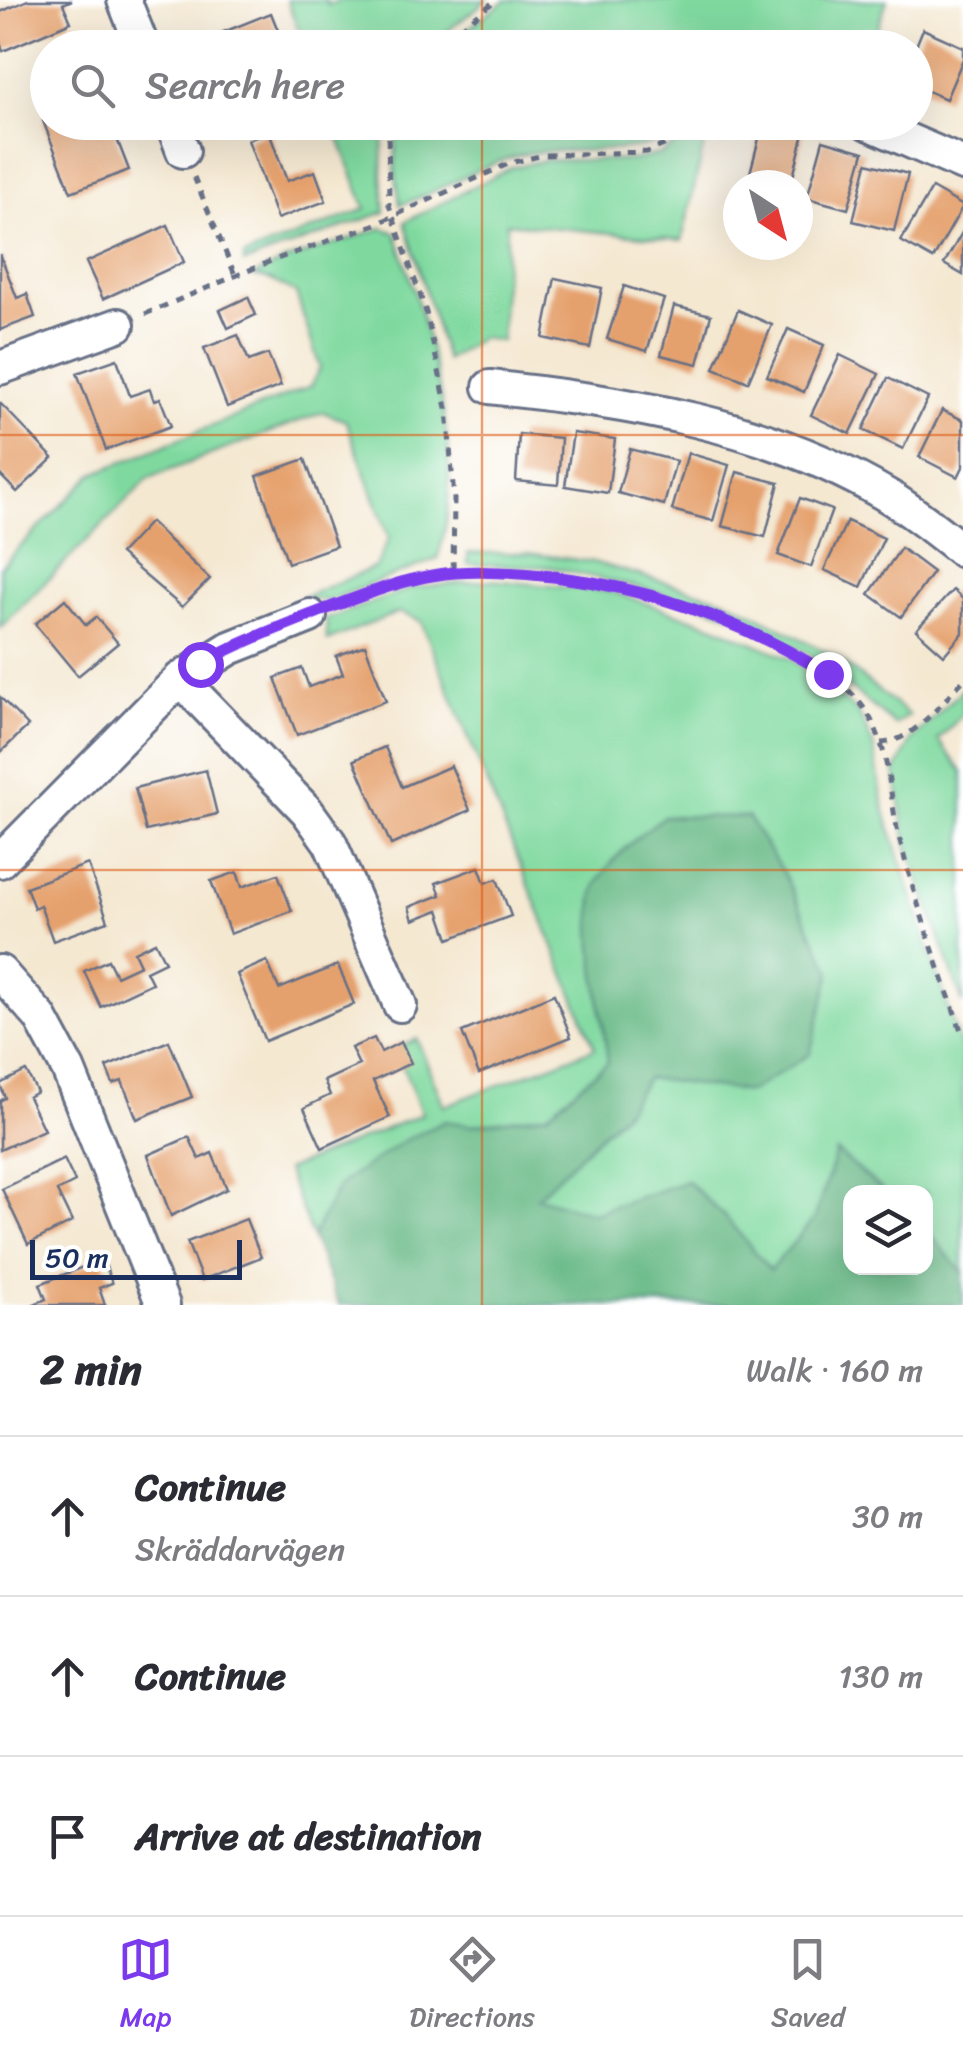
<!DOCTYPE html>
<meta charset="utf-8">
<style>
body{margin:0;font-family:Sriracha,sans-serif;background:#f2f2f3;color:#2b2b33}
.controls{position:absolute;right:30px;bottom:30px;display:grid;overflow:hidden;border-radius:20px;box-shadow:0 10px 40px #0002}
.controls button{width:90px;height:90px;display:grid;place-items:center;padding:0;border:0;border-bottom:2px solid #e1e1e2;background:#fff;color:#2b2b33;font:50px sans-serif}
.compass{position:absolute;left:723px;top:170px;width:90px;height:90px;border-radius:50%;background:#fff;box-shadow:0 10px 40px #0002;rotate:144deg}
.scale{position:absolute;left:30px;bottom:25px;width:212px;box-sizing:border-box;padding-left:10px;border:5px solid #1b2f5e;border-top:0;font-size:28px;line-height:35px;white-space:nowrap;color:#1b2f5e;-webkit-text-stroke:8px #fff;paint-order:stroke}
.stop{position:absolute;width:30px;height:30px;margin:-22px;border:8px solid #7c3aed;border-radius:50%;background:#fff}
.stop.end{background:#7c3aed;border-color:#fff;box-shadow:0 2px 10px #0008}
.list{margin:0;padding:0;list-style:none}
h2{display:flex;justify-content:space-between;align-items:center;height:130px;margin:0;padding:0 40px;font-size:42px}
h2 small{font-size:32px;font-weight:400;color:#7c7c81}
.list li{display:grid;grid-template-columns:65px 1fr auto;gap:30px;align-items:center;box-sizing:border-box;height:160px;padding:0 40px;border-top:2px solid #e1e1e2}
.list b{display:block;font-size:38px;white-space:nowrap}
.list p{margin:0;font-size:32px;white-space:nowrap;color:#7c7c81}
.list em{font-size:32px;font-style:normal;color:#7c7c81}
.icon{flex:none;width:55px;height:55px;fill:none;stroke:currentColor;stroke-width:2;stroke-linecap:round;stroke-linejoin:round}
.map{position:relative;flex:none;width:963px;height:1305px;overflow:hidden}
.search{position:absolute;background:#fff;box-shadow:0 10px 40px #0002;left:30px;right:30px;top:30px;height:110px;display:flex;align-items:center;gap:25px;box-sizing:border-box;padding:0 35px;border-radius:55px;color:#7c7c81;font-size:38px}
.sheet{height:610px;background:#fff}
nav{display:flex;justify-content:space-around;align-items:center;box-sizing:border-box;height:140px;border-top:2px solid #e1e1e2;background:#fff;font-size:28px;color:#7c7c81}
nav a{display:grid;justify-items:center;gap:5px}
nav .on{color:#7c3aed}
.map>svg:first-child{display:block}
.green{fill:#7fd99f;stroke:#4d847e;stroke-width:2.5}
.forest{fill:#67b986;stroke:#417472;stroke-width:2.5}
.building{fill:#e5a16d}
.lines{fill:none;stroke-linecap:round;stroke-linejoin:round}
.minor-casing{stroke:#677086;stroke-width:38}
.path{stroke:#677086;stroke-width:5;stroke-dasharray:8 8;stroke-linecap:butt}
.minor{stroke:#fff;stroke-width:32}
.route{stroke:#7c3aed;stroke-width:12}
.grid{fill:none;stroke:#de5710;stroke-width:2.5;stroke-opacity:0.55}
</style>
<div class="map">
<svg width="963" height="1305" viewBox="0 0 963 1305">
<rect width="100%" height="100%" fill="#fff"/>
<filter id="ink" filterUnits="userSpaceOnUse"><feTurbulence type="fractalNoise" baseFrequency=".01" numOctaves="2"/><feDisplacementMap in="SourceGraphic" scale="20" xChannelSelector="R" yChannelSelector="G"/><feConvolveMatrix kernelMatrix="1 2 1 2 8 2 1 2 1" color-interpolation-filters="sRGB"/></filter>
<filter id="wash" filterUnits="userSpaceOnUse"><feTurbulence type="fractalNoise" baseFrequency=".0048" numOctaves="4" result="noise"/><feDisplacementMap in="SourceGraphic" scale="40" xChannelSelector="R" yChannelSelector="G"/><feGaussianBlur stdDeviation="2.25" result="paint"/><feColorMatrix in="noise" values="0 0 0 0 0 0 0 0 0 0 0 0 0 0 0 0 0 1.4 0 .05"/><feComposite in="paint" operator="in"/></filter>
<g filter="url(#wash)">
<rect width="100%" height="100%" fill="#f4e8d1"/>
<g class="green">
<polygon points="287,0 326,0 328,5 339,0 487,0 427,47 305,47"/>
<polygon points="506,0 887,0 871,47 443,47"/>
<polygon points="333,123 384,123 382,175 385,212 244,263 244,256 366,209"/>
<path d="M 397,123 L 397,122 L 680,123 C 675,128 669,135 663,139 C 636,157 552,145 516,156 C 475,167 440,192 400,205 L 395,169 Z"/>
<polygon points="709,123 682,240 507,223 501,341 481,338 446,360 405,222 512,167 546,160 633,160 660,154"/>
<path d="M 382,228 L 396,233 C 426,328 471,462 437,559 L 327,601 L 303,597 L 376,567 L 389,538 L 346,421 L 323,412 L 149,478 L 0,628 L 0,567 L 93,474 L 311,386 L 320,368 L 296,293 L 271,280 L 253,276 L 284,261 Z"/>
<polygon points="468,553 527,553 593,562 728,600 836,657 909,715 895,725 808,653 727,613 667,594 550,567 468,564"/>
<polygon points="490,580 612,592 715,626 791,659 858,712 873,745 885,812 963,1055 963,1273 926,1230 926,1192 885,1192 837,1152 815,1218 770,1271 726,1218 687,1181 593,1213 536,1197 624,1112 647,1078 749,1092 602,1011 608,1062 547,1114 471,1125 445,1122 339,1185 312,1237 286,1170 422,1114 395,1048 417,1039 444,1106 595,1048 421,621 399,612 327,641 326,619 412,588"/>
<polygon points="963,689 963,714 938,740 963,772 963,1004 907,845 895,772 912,739"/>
</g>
<path class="forest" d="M 664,816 L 748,817 L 784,874 L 831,972 L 810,1054 L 749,1092 L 647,1078 L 624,1112 L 537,1197 L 593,1213 L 687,1181 L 726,1218 L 770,1270 L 815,1218 L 836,1152 L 885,1192 L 850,1192 L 850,1268 L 926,1268 L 926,1230 L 963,1273 L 963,1305 L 339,1305 L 312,1237 L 339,1185 L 403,1141 L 445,1121 L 471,1125 L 547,1114 L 608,1062 C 604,1023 581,914 598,882 C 614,854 639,836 664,816 Z"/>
<g id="blocks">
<g class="building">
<polygon points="28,0 72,0 63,4 71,22 3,51 0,43 0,12"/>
<polygon points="271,13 285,48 209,48 206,39"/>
<polygon points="923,29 963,47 963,59 946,99 916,86 916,46"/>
<polygon points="48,119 48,122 85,122 87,127 98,122 133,122 134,126 115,134 129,170 71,192 43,121"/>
<polygon points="763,123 804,133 791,185 749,177"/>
<polygon points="269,132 287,181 315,171 326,201 277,219 248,140"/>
<polygon points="823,140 864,152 848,209 807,198"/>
<polygon points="867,163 908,174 894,231 853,221"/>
<polygon points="932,188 963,206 933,259 901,241"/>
<polygon points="168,225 184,262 103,299 86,262"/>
<polygon points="963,231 963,275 944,264"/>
<polygon points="0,254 17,298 27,294 35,317 0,330"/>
<polygon points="555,278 602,288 590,348 543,338"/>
<polygon points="624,286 664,299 647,351 607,339"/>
<polygon points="248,297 256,315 228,328 220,310"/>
<polygon points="674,306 711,315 698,364 661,355"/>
<polygon points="738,310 772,325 748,382 714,368"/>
<polygon points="788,329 824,345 804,392 767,376"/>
<polygon points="238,335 249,361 268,354 281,386 227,407 204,348"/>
<polygon points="840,355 879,374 850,434 811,415"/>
<polygon points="117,359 130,396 150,389 154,401 160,398 171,426 106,450 77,373"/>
<polygon points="888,378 928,398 903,449 863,430"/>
<polygon points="0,403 53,458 17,492 0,475"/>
<polygon points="942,410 963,420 963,467 958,477 919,457"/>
<polygon points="573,433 615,439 608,493 565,486"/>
<polygon points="519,434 561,438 558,485 516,481"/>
<polygon points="630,449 676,461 664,505 618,493"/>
<polygon points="688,453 729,465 713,521 672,510"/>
<polygon points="305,459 336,546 288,563 257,476"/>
<polygon points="737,472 779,483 765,537 722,526"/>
<polygon points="800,498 832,510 811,567 778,555"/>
<polygon points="847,521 884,538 861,587 824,570"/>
<polygon points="150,522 210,579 182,607 120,554"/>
<polygon points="901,548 933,572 901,617 869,594"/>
<polygon points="953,590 963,599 963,633 944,655 916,630"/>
<polygon points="65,599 86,625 96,617 118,643 78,676 35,624"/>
<polygon points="365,645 386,701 297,735 275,678 302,668 309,687 343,674 336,656"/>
<polygon points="0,697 28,726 0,753"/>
<polygon points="385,747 402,787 451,766 470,810 391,845 354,760"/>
<polygon points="206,770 217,814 146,831 135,788"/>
<polygon points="88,864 108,921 53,941 40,905 34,908 26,887"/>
<polygon points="479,867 485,883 497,879 511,916 449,939 439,910 413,920 409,907 441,895 436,883"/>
<polygon points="237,872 242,887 278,874 292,911 230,934 211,881"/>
<polygon points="155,942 165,962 146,971 152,983 101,1007 84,971 108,960 116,976 140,965 134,952"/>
<polygon points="267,961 279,989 338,965 354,1004 265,1041 237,974"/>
<polygon points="554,994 571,1037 479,1074 462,1032"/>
<polygon points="374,1038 381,1052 401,1042 411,1063 373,1081 390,1117 322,1148 304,1108 330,1095 324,1081 359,1065 351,1048"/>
<polygon points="169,1041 192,1097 137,1119 122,1081 113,1084 106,1067"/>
<polygon points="26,1071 37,1092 28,1097 44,1130 0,1150 0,1101 5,1098 0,1084"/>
<polygon points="189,1137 199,1159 212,1153 227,1189 171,1216 148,1155"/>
<polygon points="64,1159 75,1182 57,1191 72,1222 28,1244 2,1189"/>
<polygon points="246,1219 261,1257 202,1280 187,1242"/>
<polygon points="103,1259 112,1283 99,1288 105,1305 32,1305 46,1299 40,1284"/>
</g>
</g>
</g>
<g filter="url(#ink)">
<use href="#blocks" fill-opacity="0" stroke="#677086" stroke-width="2.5"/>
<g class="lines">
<defs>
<g id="minor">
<polyline points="124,0 143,48"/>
<polyline points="172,122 183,151"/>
<polyline points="866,122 963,164"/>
<polyline points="0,368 118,325"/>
<path d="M 490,387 C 629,403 766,423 888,496 C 914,512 939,532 963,551"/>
<polyline points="180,679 307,811 330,843 400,1005"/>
<polyline points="0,861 180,679 230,648 310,616"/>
<polyline points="0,972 40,1017 68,1069 163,1305"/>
</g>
</defs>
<use href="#minor" class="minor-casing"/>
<g class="path">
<polyline points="435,48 496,0"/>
<polyline points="388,122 389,205 426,312 447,408 454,499 453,573"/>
<polyline points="194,177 235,275"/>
<polyline points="145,314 271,261 374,225 510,163 544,155 647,152 664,145 691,122"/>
<path d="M 335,606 C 372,592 411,575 451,573 C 568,566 685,596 788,650 C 819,667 851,685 869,716 C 891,753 889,800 900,841 C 917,907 940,972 963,1036"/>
<path d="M 881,743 C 915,741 940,703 963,681"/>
</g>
<use href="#minor" class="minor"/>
</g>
</g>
<g class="lines" filter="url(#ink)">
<path class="route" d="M 200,664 C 240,642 283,626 326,609 C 362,596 397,581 435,575 C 465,570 497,572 527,574 C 635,582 735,617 828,674"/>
</g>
<path class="grid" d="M 482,0 L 482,48M 482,122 L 482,1305M 0,435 L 963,435M 0,870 L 963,870"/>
</svg>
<div class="controls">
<button><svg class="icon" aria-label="layers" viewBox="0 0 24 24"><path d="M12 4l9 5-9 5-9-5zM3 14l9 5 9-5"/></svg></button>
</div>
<svg class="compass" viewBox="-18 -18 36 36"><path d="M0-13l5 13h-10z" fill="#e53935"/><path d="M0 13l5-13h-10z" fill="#7c7c81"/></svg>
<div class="scale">50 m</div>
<div class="stop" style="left:200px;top:664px"></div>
<div class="stop end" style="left:828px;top:674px"></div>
<div class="search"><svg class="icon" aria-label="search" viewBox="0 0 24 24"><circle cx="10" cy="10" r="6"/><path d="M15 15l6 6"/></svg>Search here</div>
</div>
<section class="sheet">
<h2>2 min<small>Walk · 160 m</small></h2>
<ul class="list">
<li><svg class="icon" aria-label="ahead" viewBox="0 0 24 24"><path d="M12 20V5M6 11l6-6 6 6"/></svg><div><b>Continue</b><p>Skräddarvägen</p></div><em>30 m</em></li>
<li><svg class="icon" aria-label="ahead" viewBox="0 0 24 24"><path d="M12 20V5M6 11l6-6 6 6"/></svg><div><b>Continue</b></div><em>130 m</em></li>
<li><svg class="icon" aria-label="arrive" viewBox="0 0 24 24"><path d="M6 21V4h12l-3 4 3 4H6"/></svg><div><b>Arrive at destination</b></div></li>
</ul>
</section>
<nav>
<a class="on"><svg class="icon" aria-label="map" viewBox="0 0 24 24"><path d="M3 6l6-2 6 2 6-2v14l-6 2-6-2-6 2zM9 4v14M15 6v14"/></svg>Map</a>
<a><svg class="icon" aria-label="directions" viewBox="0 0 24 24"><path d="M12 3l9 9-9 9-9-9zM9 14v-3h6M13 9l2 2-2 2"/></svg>Directions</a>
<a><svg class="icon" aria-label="saved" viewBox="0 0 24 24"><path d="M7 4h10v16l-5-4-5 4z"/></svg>Saved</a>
</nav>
